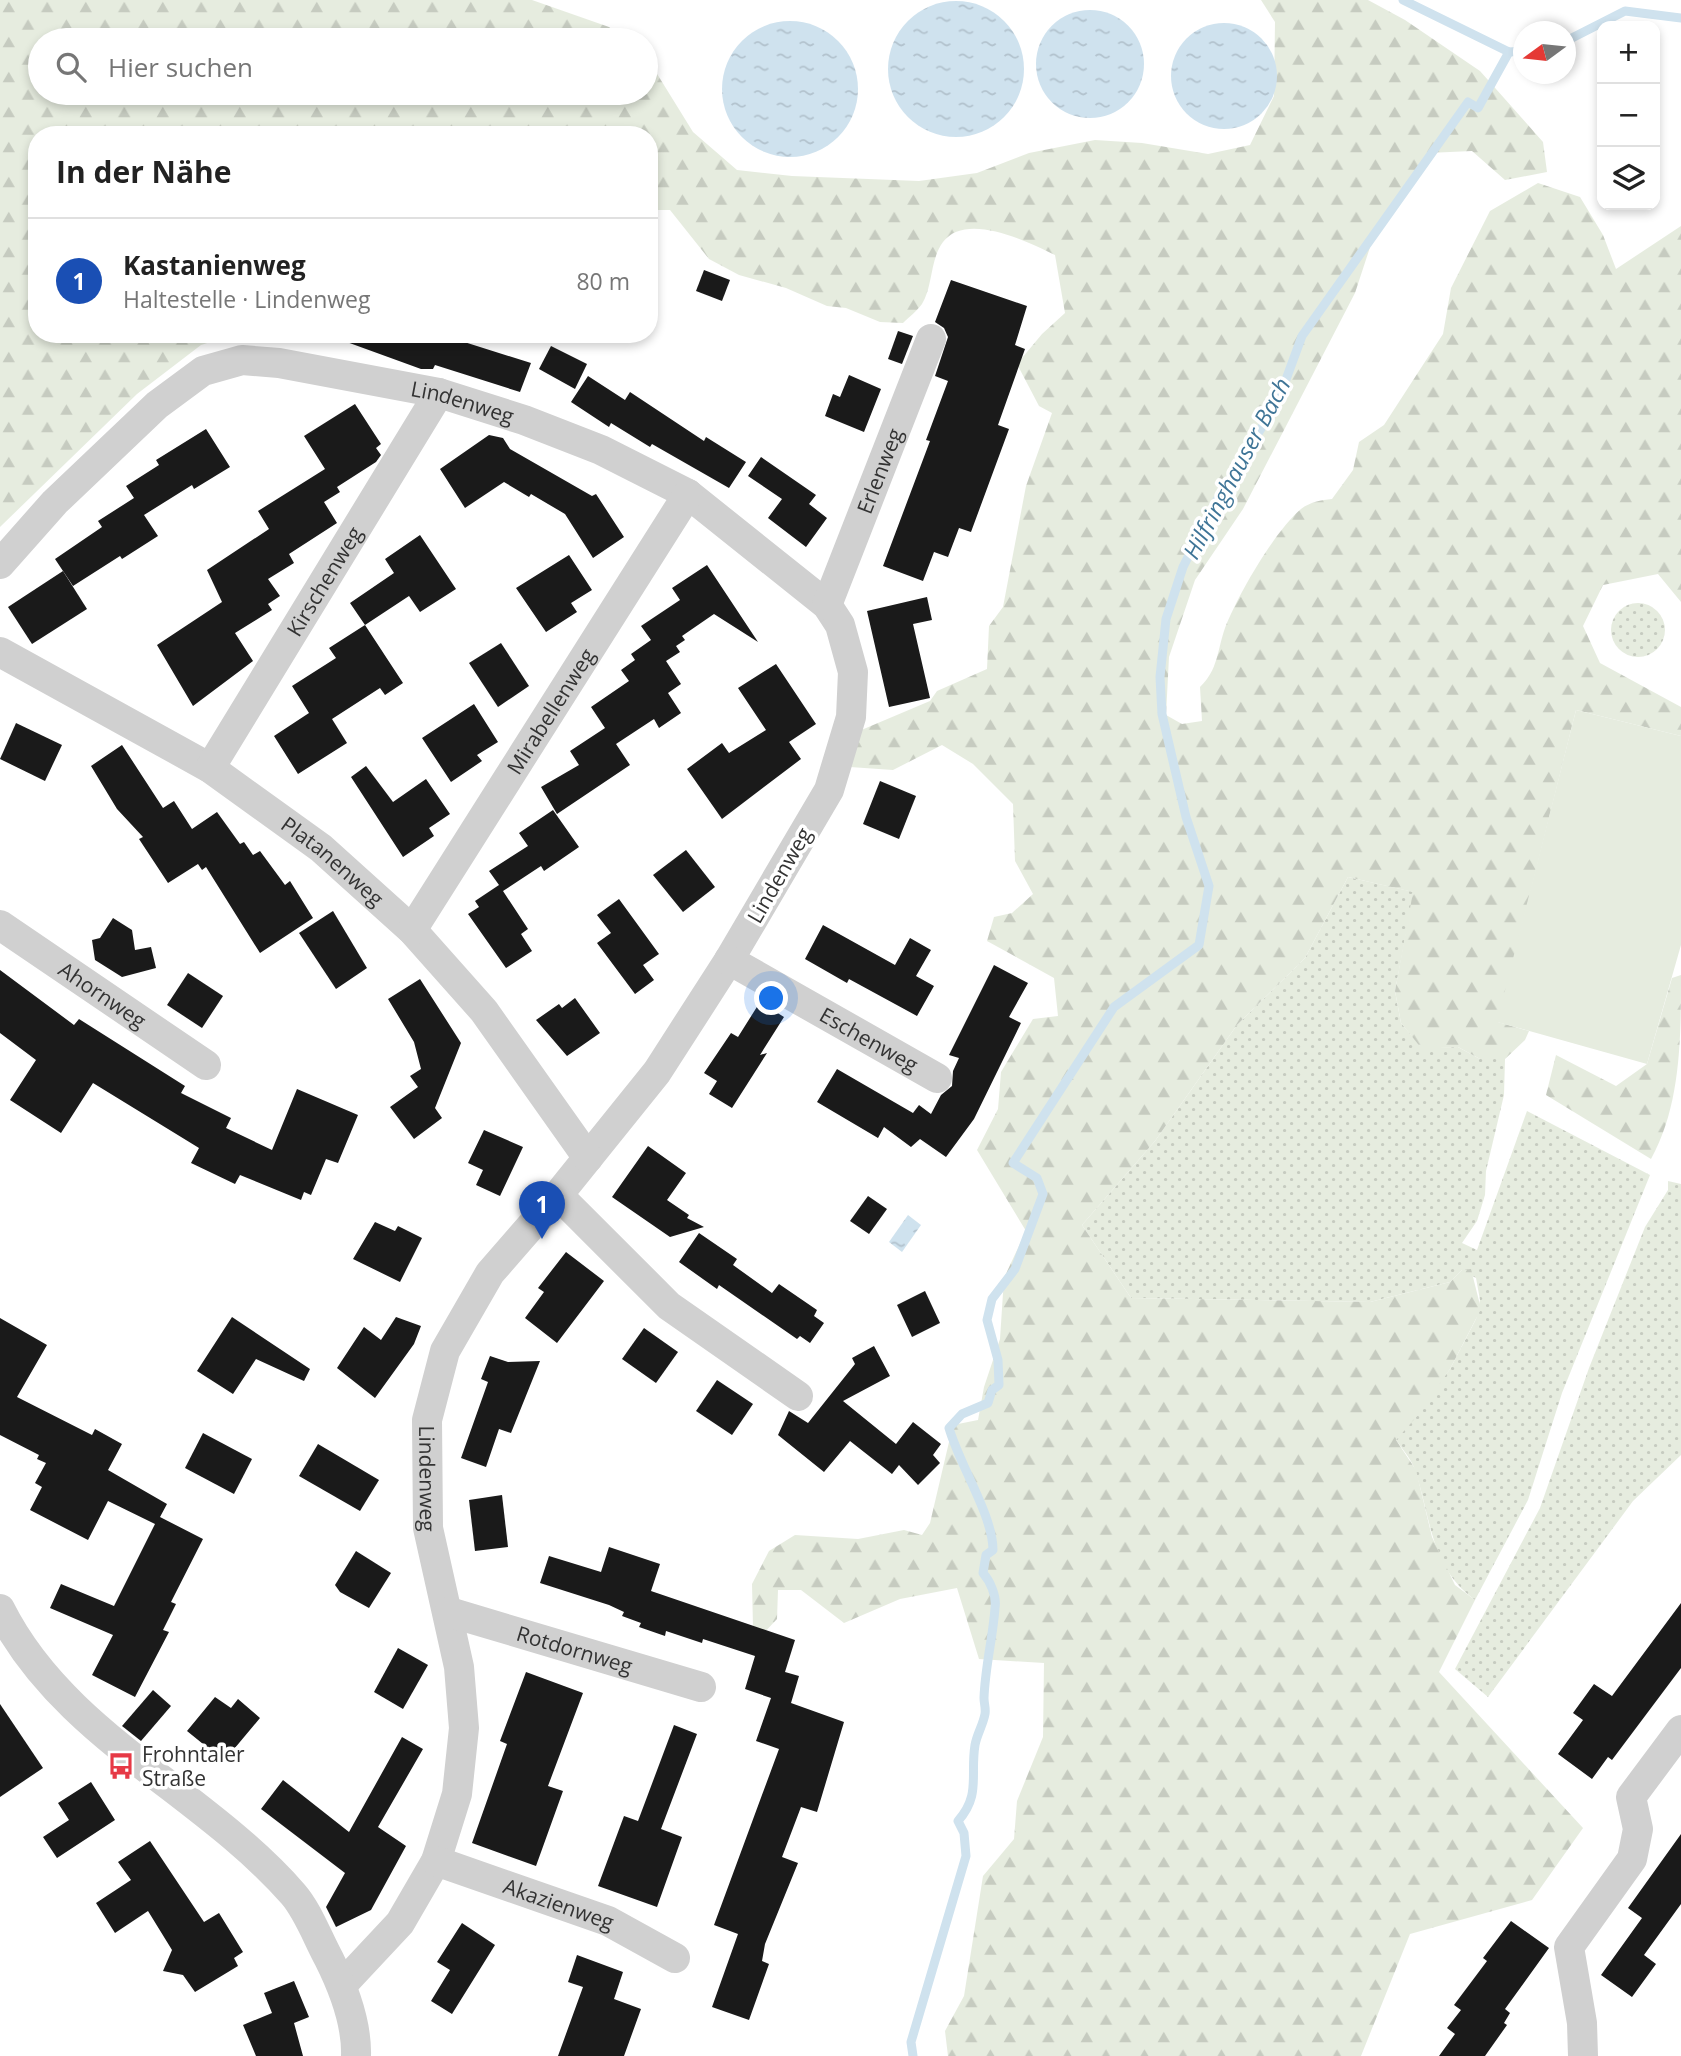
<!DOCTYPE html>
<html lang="de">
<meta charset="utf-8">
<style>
body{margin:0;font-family:"Open Sans",sans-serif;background:#f2f2f2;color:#222}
.controls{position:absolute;right:21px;top:21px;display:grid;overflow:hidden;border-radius:14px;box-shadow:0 4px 10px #0003}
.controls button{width:63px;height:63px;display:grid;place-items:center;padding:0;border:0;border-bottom:2px solid #e0e0e0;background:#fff;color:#222;font:35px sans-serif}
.compass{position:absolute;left:1513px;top:21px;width:63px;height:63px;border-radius:50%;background:#fff;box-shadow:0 4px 10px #0003;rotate:255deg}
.you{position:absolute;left:772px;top:999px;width:24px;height:24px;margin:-18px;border:5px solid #fff;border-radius:50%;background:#1a73e8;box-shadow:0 0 0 10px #1a73e833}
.badge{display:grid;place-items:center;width:46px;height:46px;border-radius:50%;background:#e63946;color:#fff;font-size:23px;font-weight:700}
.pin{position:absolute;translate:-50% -58px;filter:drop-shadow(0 2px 4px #0008)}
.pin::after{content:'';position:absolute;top:37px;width:24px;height:21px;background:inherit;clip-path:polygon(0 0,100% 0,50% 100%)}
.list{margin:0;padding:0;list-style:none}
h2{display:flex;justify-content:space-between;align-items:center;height:91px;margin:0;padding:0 28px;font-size:30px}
h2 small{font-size:23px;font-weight:400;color:#767676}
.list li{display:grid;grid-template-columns:46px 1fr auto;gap:21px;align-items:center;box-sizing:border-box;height:126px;padding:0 28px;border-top:2px solid #e0e0e0}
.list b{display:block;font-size:26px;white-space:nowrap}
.list p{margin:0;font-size:23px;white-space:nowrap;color:#767676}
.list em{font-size:23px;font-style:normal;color:#767676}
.icon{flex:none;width:38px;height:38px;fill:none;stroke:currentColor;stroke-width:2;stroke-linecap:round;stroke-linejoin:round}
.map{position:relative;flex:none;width:1681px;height:2056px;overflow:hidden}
.search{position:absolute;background:#fff;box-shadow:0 4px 10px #0003;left:28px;top:28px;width:630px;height:77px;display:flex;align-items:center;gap:18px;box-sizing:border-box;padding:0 24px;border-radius:38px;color:#767676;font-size:26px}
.panel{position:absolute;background:#fff;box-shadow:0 4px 10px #0003;left:28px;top:126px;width:630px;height:217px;border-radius:28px}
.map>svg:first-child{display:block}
.grass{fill:url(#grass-dots)}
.forest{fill:url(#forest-firs)}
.pitch{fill:#e6ecdf}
.water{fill:url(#water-ripples)}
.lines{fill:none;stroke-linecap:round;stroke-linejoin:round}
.stream{stroke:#cfe2ee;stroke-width:9}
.building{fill:#1a1a1a}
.street{stroke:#d0d0d0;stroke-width:30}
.labels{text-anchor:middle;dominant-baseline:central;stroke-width:7;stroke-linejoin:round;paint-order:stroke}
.street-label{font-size:21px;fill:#333;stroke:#fff}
.poi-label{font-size:21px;fill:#333;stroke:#fff;text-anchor:start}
.water-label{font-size:23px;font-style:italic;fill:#3f7597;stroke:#fff}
</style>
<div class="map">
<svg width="1681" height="2056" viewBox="0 0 1681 2056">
<defs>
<pattern id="grass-dots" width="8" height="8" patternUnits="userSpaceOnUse" patternTransform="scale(1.75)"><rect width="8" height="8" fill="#e6ecdf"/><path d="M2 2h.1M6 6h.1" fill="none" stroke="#c6cbc0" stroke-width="1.8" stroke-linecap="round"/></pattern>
<pattern id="forest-firs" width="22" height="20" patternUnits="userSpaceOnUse" patternTransform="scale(1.75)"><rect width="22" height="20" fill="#e6ecdf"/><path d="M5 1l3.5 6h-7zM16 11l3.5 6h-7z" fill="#c6cbc0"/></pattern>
<pattern id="water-ripples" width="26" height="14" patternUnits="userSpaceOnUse" patternTransform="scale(1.75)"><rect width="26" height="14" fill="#cfe2ee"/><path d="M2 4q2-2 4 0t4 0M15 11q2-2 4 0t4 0" fill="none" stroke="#b2c2cd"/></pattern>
</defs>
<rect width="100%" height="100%" fill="#fff"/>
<g class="grass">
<circle cx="1638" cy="630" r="27"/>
<path d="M 1348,877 L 1414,892 L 1395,991 L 1401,1023 L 1422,1048 L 1458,1047 L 1480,1059 L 1505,1059 L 1504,1095 L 1486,1171 L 1485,1195 L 1477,1221 L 1462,1243 L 1477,1250 L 1527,1111 L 1650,1175 L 1562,1393 L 1528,1500 L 1475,1600 C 1431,1568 1431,1520 1416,1473 C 1413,1461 1403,1450 1396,1440 L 1450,1369 L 1476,1319 L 1480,1300 L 1476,1278 L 1462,1270 L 1450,1282 L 1370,1302 L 1131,1298 L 1082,1225 L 1155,1141 L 1237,1025 L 1305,958 Z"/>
<polygon points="1668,1181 1681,1184 1681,1455 1633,1501 1488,1697 1455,1669 1540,1508 1589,1368 1645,1227 1668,1190"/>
</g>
<g class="forest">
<path d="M 0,0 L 532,0 L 609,27 L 626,40 L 40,40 L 40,93 L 646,93 L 646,56 L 693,132 L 737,170 L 792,176 L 919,181 L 977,173 L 1029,153 L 1095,140 L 1142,143 L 1208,154 L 1250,145 L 1274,96 L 1275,22 L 1261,0 L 1368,0 L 1405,20 L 1480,71 L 1543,142 L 1547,172 L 1505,180 L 1472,151 L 1428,153 L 1377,226 L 1355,293 L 1243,509 L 1195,580 L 1169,657 L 1166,715 L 1182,724 L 1202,721 L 1200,687 C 1218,670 1217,651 1225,628 C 1238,595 1274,532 1301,509 C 1310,502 1321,500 1332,499 L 1353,470 L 1359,442 L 1384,425 L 1443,334 L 1451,288 L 1490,211 L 1538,183 L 1580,197 L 1603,235 L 1616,269 L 1681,226 L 1681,602 L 1658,574 L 1603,585 L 1583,626 L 1600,663 L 1681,707 L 1681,736 L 1576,710 L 1498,1022 L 1529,1031 L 1525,1040 L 1505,1059 L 1480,1059 L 1458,1047 L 1422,1049 L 1401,1023 L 1395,991 L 1413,892 L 1348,877 L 1305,958 L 1237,1025 L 1155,1141 L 1082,1225 L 1131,1298 L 1370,1302 L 1450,1282 L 1462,1270 L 1471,1269 L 1481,1309 L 1450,1369 L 1419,1414 L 1396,1440 L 1416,1470 L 1432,1537 L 1455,1585 L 1475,1600 L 1439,1672 L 1583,1828 L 1532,1900 L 1410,1934 L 1361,2056 L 948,2056 L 945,2031 L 964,1996 L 983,1876 L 1014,1839 L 1017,1801 L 1043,1737 L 1044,1663 L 979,1659 L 957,1588 L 900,1599 L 844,1623 L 801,1590 L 778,1590 L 777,1619 L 761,1636 L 753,1627 L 752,1584 L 769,1551 L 795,1535 L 858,1539 L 904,1530 L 922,1535 L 930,1523 L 953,1425 L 978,1420 L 984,1387 L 1000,1339 L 1004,1278 L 1026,1231 L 977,1150 L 998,1109 L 1001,1072 L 1033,1019 L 1058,1016 L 1054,978 L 987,941 L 994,917 L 1012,913 L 1033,894 L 1015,861 L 1013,804 L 973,764 L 942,745 L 893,770 L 850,767 L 859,731 L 930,701 L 937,691 L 987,669 L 989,626 L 1003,607 L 1026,486 L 1052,413 L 1039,406 L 1017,364 L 1042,334 L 1065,313 L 1055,255 C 1029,242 966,211 943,242 C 930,259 933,286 922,304 C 917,311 909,317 903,323 L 880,322 L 846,308 L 827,306 L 786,288 L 739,275 L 709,259 L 670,210 L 649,210 L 649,135 L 37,135 L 37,334 L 235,334 L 201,345 L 137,394 L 0,527 Z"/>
<path d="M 1681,975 C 1681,1037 1681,1105 1651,1159 L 1546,1095 L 1556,1055 L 1616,1086 L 1647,1064 L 1672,978 Z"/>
</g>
<polygon class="pitch" points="1576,710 1681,736 1681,945 1647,1064 1497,1022"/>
<g class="water">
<circle cx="956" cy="69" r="68"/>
<circle cx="1090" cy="64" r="54"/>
<circle cx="790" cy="89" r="68"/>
<circle cx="1224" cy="76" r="53"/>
<polygon points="908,1215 921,1225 902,1252 889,1242"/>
</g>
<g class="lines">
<g class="stream">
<polyline points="1403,0 1509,52 1524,51"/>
<polyline points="1566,41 1625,11 1681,18"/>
<path d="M 913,2056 L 911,2042 L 966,1856 L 964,1833 L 958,1821 C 981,1795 970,1776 975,1745 C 977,1734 983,1725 985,1714 C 986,1708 984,1704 984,1698 C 985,1667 993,1637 995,1608 C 997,1596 990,1581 983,1573 L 986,1555 L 993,1550 C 993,1516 960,1466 949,1428 L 962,1414 L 988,1403 L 992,1390 L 999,1385 L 998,1360 L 987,1320 L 992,1299 L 1015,1269 L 1043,1194 L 1037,1178 L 1013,1163 L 1114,1007 L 1199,945 L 1209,886 L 1186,817 L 1162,714 L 1160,677 L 1166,619 L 1183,567 L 1217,500 L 1278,401 L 1302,336 L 1468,102 L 1478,108 L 1509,52"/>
</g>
</g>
<g class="building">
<polygon points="704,270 730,280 722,301 696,291"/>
<polygon points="951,280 1027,306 1015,345 1025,349 998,425 1009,429 971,532 959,528 948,557 934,552 923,581 883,566 930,441 926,440 948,381 935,376 948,337 944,328 935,322"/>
<polygon points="898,331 913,336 902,364 888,359"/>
<polygon points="334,334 439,334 531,363 520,392 435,365 433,369 421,369 333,337"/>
<polygon points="551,346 587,364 575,389 539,369"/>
<polygon points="849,375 881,389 864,432 825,416 833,394 840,397"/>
<polygon points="588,376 625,400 630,392 704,441 706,437 746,462 729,488 652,444 650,447 611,423 609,427 571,402"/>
<polygon points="355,404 381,444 376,448 381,455 376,462 337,487 340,492 324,502 337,523 289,554 294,563 268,579 280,596 268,604 272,610 235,633 253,661 193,706 157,645 222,602 207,570 269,529 258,511 325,469 304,436"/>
<polygon points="206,429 230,467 194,489 192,485 144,515 158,536 122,559 120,556 73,586 55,559 102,527 98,521 134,498 126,486 159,465 156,460"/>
<polygon points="489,435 503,438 510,449 592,496 596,494 624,537 593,558 565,514 531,494 529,497 504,482 465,508 440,469"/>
<polygon points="761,457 816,495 809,504 827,518 806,547 768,518 782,499 748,476"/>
<polygon points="420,535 456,589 420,612 409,596 365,625 350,603 394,573 385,559"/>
<polygon points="569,555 592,590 571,603 577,612 546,632 516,588"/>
<polygon points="707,565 758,642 714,614 682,636 685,640 676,646 680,652 666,661 681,684 668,693 681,713 659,728 654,719 616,744 630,765 557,814 541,787 579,765 570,751 605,728 591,707 629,681 621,670 635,660 631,654 651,640 641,626 680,600 672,588"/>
<polygon points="63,571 87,609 32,644 8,607"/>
<polygon points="927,597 932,620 913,624 930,698 889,707 867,611"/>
<polygon points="365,625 403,683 385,695 380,688 332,719 347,743 298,774 274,736 309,713 292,686 336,658 329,648"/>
<polygon points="501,643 529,686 498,707 469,663"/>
<polygon points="776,664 816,724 789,742 801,759 722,819 687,769 722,743 729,753 766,730 738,688"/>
<polygon points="474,704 498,742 477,755 482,761 451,782 422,738"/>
<polygon points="16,723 62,745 45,781 0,759"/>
<polygon points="122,745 163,808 174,801 192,829 217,812 240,844 244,842 253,855 260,851 285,885 290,881 313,918 260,953 206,867 202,870 198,864 168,883 139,839 143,837 117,809 91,766"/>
<polygon points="366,766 393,802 426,779 450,814 429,828 434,836 403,857 351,777"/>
<polygon points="880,781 916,796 899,839 863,824"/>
<polygon points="553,810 579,847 544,871 541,866 503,891 528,929 521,934 532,951 506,968 468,914 479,907 475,901 499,885 489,871 528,846 519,833"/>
<polygon points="686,850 715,887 683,912 653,875"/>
<polygon points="619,899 659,954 643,965 654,980 635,994 597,943 611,933 597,915"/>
<polygon points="333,911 367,968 336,989 299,933"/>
<polygon points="113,918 132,930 135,950 151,947 156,968 122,977 95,960 92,940 100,938"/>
<polygon points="823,925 895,965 910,938 931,950 916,976 934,986 917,1016 849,979 847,983 805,959"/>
<polygon points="994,965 1028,983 1009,1017 1021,1023 974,1119 946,1157 920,1139 911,1147 884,1127 878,1138 817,1102 837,1069 913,1113 919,1105 931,1114 941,1095 952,1086 953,1071 959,1058 949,1055"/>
<polygon points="0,970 74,1025 79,1019 185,1086 181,1093 231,1118 226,1128 272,1150 297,1089 358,1115 338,1163 326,1159 311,1195 304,1192 301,1200 240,1175 235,1184 191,1163 199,1148 93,1083 61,1133 10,1100 36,1060 0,1033"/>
<polygon points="188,973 223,996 202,1028 167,1005"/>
<polygon points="420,979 461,1043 435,1108 442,1118 414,1139 390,1107 418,1087 410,1076 421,1069 414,1042 388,999"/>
<polygon points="575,998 600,1033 567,1056 536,1020 559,1004 562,1008"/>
<polygon points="760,1002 784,1017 760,1055 767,1053 732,1108 709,1094 717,1081 704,1073 731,1033 738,1037"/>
<polygon points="484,1130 523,1147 500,1196 476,1185 483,1170 468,1163"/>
<polygon points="648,1146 686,1173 667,1200 689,1215 687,1218 704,1227 670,1237 612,1197"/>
<polygon points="868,1196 887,1209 869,1234 850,1221"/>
<polygon points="375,1222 395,1231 398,1226 422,1238 400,1282 353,1259"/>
<polygon points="699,1233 737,1259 733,1265 772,1293 779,1284 817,1310 814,1316 824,1323 810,1343 800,1336 797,1339 719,1285 717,1289 679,1262"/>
<polygon points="566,1252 604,1281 557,1343 525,1318 544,1292 538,1288"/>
<polygon points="925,1291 940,1323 912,1337 897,1305"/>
<polygon points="232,1317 310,1369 304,1381 256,1359 233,1394 197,1371"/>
<polygon points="396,1317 421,1326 414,1344 375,1398 337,1368 364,1327 381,1340"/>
<polygon points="0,1318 47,1345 17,1397 92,1435 95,1429 122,1444 108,1470 167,1504 160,1517 203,1539 171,1602 176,1604 163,1630 169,1632 135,1697 92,1675 113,1635 50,1608 61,1584 114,1606 155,1524 108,1501 88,1540 30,1510 42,1487 35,1483 46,1463 37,1459 39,1455 0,1435"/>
<polygon points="644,1328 678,1352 656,1383 622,1359"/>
<polygon points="874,1346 890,1376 843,1401 896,1444 913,1422 941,1444 933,1455 940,1463 918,1485 899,1465 892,1474 850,1441 824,1472 778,1435 789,1411 808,1423 855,1364 852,1358"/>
<polygon points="490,1356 508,1362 540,1361 511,1433 499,1429 486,1467 461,1458 488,1382 481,1379"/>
<polygon points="717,1380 753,1404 732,1435 696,1411"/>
<polygon points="203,1433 252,1459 234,1494 185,1468"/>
<polygon points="318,1444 379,1480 360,1511 299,1476"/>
<polygon points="502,1495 508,1547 475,1551 469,1500"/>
<polygon points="609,1547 660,1564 651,1591 795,1640 785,1672 799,1676 791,1703 844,1722 817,1812 801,1807 782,1857 798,1863 765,1944 762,1961 769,1964 749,2020 712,2007 738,1934 714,1925 779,1749 756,1741 771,1698 745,1689 755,1656 703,1639 702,1643 666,1631 665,1636 639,1627 641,1623 622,1616 624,1612 609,1605 540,1583 549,1556 601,1572"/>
<polygon points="356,1551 391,1573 369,1608 340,1592 335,1585"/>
<polygon points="1681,1603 1681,1668 1612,1760 1608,1757 1592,1779 1558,1754 1583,1720 1573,1713 1594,1684 1612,1696"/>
<polygon points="398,1648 428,1665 403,1709 374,1692"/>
<polygon points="526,1672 583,1693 548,1786 563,1791 536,1866 472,1843 507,1744 500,1741"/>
<polygon points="153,1690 171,1706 141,1741 122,1726"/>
<polygon points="215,1697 231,1708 238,1699 260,1718 224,1761 187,1731"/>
<polygon points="0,1704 43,1768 0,1797"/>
<polygon points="674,1725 697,1734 661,1829 682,1837 657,1907 598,1886 624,1816 638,1821"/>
<polygon points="402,1737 423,1749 378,1827 406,1846 371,1910 336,1927 326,1907 345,1873 261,1809 283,1780 349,1832"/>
<polygon points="91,1782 115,1820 57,1858 43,1837 69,1820 58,1803"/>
<polygon points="1681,1834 1681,1904 1644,1955 1656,1964 1632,1997 1601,1975 1642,1918 1628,1908"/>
<polygon points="150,1841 204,1922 219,1913 243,1952 234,1958 238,1966 195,1992 183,1975 163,1971 172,1950 148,1911 115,1933 96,1903 131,1880 118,1862"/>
<polygon points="1511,1921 1549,1948 1505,2009 1510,2013 1504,2023 1507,2025 1485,2056 1439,2056 1455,2034 1447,2028 1461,2010 1454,2005 1487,1961 1483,1958"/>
<polygon points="462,1923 495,1945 452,2014 431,2001 450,1970 437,1962"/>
<polygon points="577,1955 623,1972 614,1999 641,2009 624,2056 558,2056 583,1987 568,1982"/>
<polygon points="294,1981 309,2017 294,2023 303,2056 256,2056 243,2025 272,2013 264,1993"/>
</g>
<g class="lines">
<g class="street">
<path id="s1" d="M 0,564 L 55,502 L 157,405 L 203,371 L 242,360 L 279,363 L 439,393 L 524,420 L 601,450 L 688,494 L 827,605 L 840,625 L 853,672 L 851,717 L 829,790 L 729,960 L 657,1072 L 558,1195 L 490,1273 L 445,1351 L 427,1420 L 428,1528 L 459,1667 L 464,1728 L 457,1794 L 436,1861 L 400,1923 L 342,1985"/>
<path id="s2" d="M 827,605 L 931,339"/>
<path id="s3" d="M 0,652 L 210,768 L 321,848 L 412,930 L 484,1011 L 588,1158"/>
<path id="s4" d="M 210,768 L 439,393"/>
<path id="s5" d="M 0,925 L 206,1065"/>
<path id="s6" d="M 412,930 L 688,494"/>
<path id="s7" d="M 729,960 L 937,1078"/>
<polyline points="558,1195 669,1306 798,1396"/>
<path d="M 0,1609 C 63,1735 203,1791 293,1894 C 308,1911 318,1939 329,1959 C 343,1987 357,2024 356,2056"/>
<path id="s8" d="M 449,1612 L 701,1687"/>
<path id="s9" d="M 436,1861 L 608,1921 L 675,1958"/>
<polyline points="1583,2056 1582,2023 1569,1947 1632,1859 1638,1829 1631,1797 1681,1730"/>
</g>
</g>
<defs>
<symbol id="bus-bare" viewBox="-9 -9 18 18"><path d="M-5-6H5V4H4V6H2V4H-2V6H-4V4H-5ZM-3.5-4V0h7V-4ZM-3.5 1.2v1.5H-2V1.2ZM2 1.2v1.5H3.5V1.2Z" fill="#e63946" stroke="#fff" stroke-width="2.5" paint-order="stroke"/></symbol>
</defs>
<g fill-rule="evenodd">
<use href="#bus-bare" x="102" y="1747" width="38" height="38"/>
</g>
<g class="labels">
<g class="street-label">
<text stroke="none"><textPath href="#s1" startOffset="546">Lindenweg</textPath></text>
<text stroke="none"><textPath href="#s2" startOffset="144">Erlenweg</textPath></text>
<text stroke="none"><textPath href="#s4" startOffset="219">Kirschenweg</textPath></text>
<text stroke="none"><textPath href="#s6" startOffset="259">Mirabellenweg</textPath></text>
<text stroke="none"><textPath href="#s3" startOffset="394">Platanenweg</textPath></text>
<text transform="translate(779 875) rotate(-60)">Lindenweg</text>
<text stroke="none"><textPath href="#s5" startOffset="124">Ahornweg</textPath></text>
<text stroke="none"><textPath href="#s7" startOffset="161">Eschenweg</textPath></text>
<text stroke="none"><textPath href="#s1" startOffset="1974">Lindenweg</textPath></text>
<text stroke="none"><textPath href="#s8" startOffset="131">Rotdornweg</textPath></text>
<text stroke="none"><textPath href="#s9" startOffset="130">Akazienweg</textPath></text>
</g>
<g class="poi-label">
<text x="142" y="1754">Frohntaler<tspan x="142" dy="24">Straße</tspan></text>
</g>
<g class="water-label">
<text transform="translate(1236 468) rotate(-62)">Hilfringhauser Bach</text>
</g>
</g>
</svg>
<div class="controls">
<button>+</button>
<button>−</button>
<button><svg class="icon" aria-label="layers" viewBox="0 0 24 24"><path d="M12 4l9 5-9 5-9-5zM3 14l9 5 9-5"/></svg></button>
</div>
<svg class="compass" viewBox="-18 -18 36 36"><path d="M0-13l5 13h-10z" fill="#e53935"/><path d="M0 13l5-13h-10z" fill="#767676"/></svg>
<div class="you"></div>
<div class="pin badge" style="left:542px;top:1239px;background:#1a4fb4">1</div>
<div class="search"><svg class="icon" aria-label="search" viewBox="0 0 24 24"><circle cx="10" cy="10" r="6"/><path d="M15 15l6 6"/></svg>Hier suchen</div>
<section class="panel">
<h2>In der Nähe<small></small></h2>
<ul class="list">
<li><span class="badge" style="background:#1a4fb4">1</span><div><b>Kastanienweg</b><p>Haltestelle · Lindenweg</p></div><em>80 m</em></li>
</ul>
</section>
</div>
